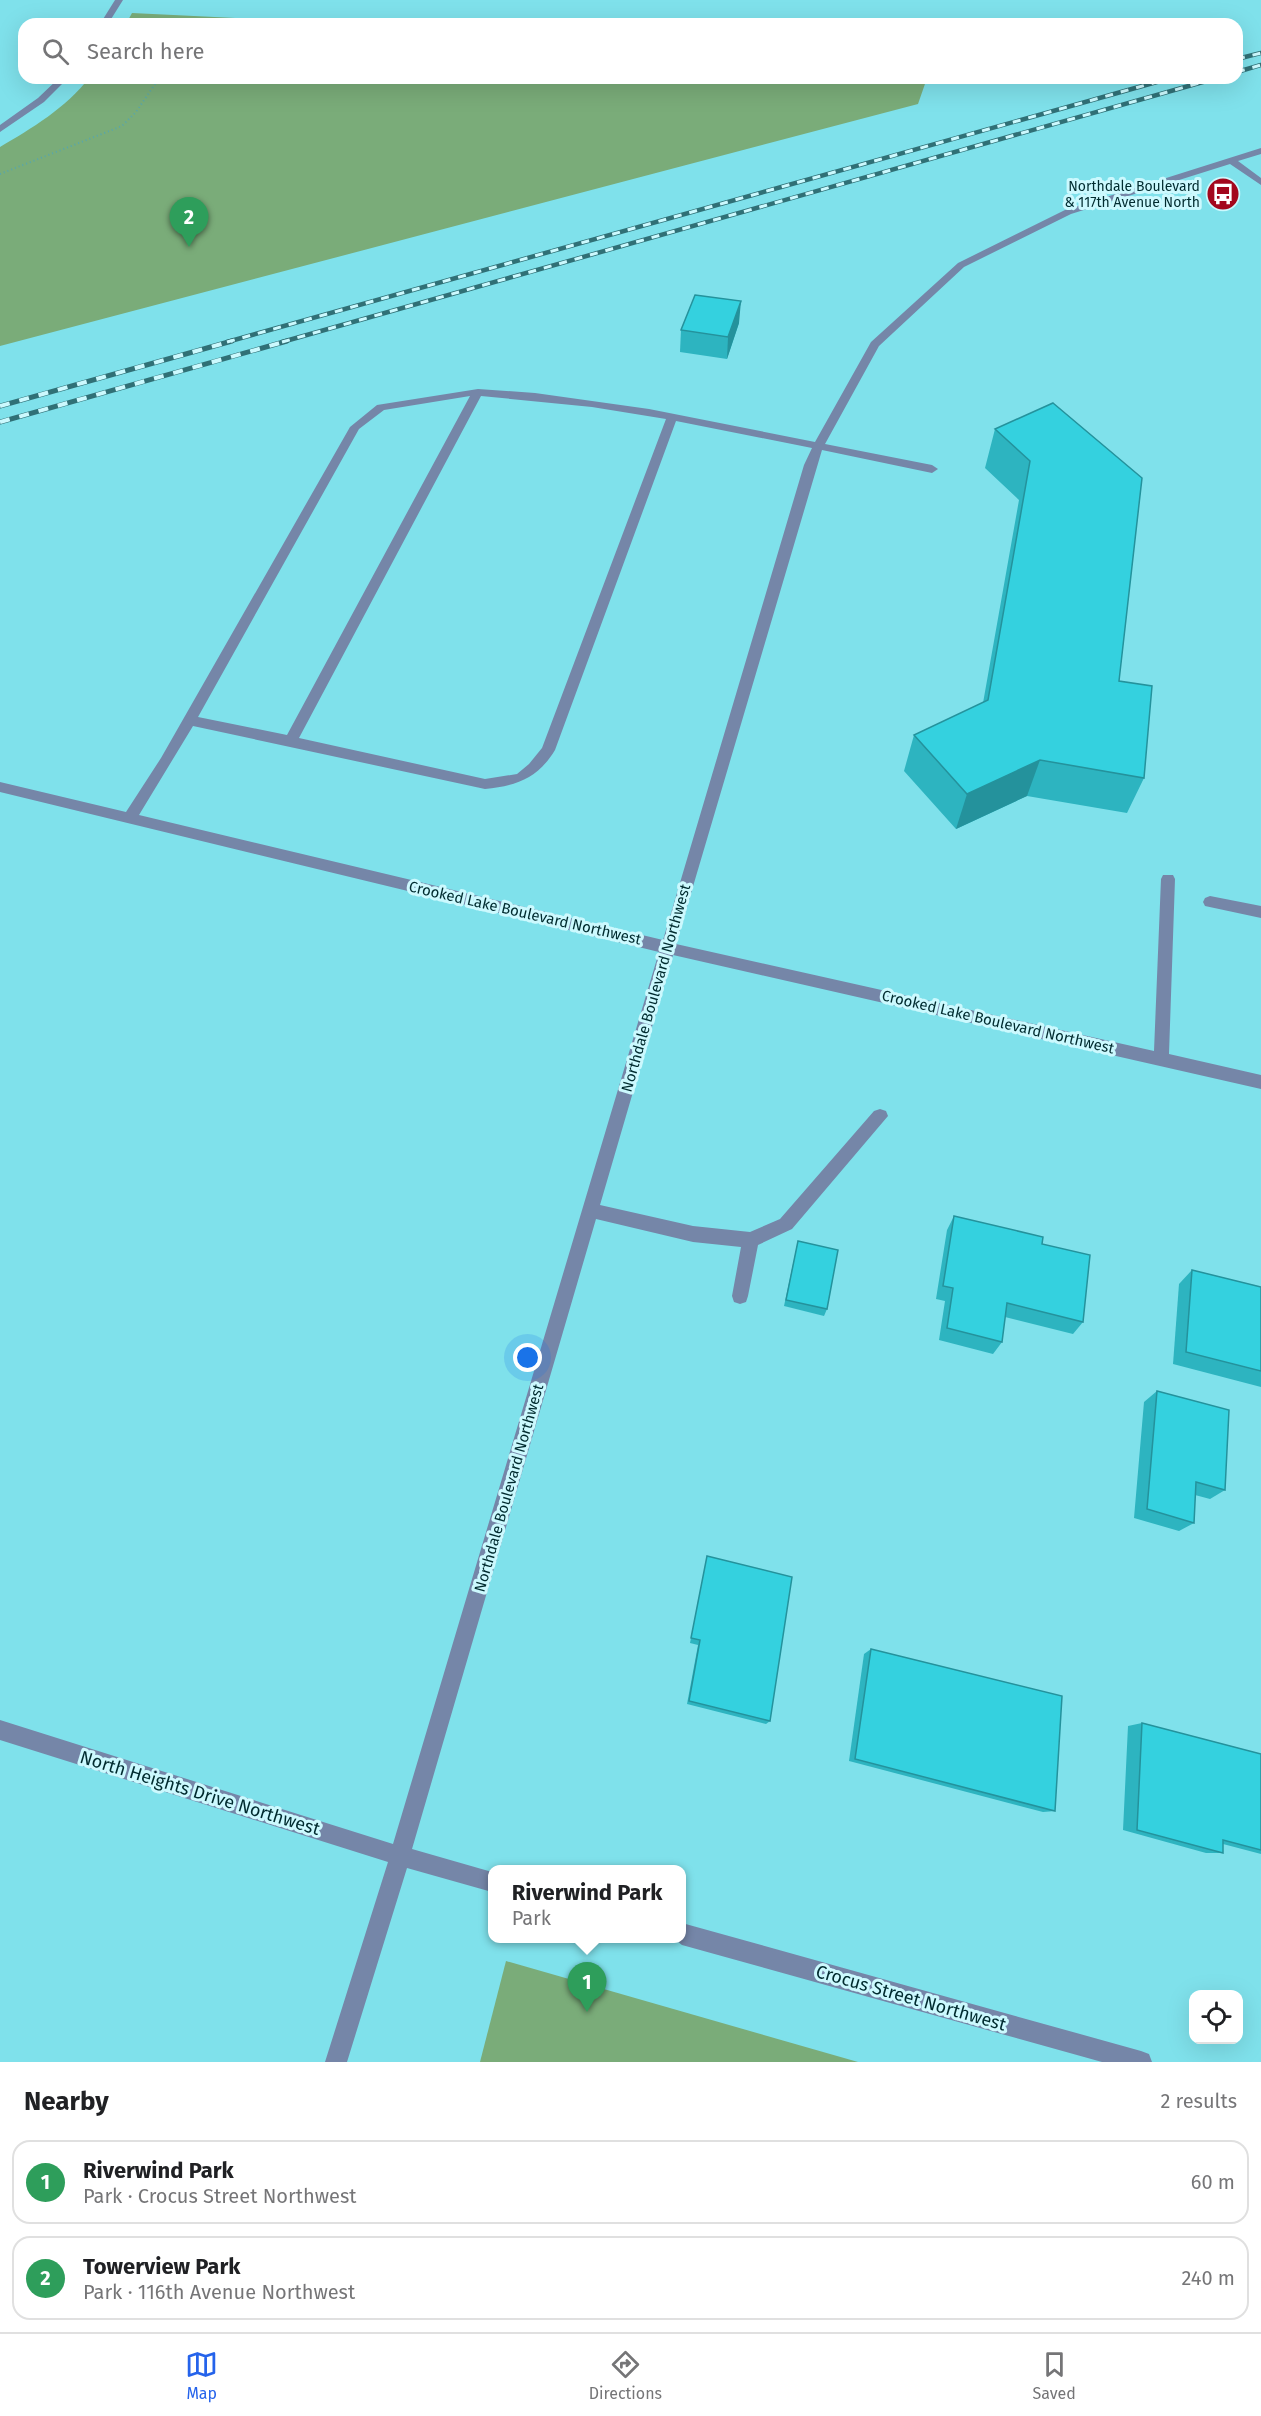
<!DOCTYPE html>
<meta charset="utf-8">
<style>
body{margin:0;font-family:"Fira Sans",sans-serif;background:#f6f6f6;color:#202124}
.controls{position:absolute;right:18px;bottom:18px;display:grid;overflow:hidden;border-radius:12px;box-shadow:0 6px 24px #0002}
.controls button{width:54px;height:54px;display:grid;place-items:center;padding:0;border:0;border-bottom:2px solid #e0e0e0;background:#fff;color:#202124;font:30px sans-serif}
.you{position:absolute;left:528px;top:1358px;width:21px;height:21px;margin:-15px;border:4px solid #fff;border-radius:50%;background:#1a73e8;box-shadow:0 0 0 9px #1a73e833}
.badge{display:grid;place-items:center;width:39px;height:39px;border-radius:50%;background:#2563eb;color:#fff;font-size:20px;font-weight:700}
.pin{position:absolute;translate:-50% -50px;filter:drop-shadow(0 2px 3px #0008)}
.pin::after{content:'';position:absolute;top:32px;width:21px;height:18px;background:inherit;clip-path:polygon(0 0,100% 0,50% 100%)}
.popup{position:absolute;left:488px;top:1865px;width:198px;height:78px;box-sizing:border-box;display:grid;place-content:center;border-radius:12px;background:#fff;filter:drop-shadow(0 2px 4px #0005);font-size:20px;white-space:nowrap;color:#757577}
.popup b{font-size:22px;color:#202124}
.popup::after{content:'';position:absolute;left:50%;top:100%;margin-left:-12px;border:12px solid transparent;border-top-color:#fff}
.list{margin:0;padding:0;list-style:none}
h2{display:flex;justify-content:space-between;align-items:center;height:78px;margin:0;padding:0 24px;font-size:26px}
h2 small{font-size:20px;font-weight:400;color:#757577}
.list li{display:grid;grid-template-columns:39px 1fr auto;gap:18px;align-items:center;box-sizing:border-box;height:84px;margin:0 12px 12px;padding:0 12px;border:2px solid #e0e0e0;border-radius:18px}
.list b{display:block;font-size:22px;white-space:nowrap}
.list p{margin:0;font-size:20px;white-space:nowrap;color:#757577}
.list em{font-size:20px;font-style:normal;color:#757577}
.icon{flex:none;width:33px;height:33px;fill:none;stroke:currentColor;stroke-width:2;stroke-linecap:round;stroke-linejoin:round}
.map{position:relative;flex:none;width:1261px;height:2062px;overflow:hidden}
.search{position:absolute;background:#fff;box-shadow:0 6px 24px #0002;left:18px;right:18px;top:18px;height:66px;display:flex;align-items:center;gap:15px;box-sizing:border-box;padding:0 21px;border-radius:18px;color:#757577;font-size:22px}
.sheet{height:270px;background:#fff}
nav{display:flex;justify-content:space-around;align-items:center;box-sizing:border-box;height:84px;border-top:2px solid #e0e0e0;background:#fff;font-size:16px;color:#757577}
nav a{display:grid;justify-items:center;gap:3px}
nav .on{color:#2563eb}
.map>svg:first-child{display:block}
.green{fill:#7aac79}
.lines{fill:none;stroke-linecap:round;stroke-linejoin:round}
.path{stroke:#56a6ae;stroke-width:2;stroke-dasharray:1 3;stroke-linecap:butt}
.minor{fill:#7586a8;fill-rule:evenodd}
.rail-far1-casing{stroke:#307076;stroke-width:4.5}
.rail-casing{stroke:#307076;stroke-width:5}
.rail-far1{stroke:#ccf9fe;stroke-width:3;stroke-dasharray:8;stroke-linecap:butt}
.rail{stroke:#ccf9fe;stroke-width:4;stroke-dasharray:10;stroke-linecap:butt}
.wall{fill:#2db4c0}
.shaded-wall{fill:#24929c}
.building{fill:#34d1df;stroke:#24929c;stroke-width:1.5}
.labels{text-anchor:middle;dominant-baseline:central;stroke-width:6;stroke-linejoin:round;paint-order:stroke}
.far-poi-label{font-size:14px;fill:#002b2f;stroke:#ccf9fe;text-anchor:end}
.street-label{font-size:15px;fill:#002b2f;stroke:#ccf9fe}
.near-street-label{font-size:18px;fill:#002b2f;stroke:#ccf9fe}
</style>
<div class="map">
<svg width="1261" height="2062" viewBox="0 0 1261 2062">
<rect width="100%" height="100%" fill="#7fe1eb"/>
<g class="green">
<polygon points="132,13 358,24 126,24"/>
<path d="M 89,78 L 905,78 L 926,81 L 918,104 L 0,346 L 0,147 C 31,129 67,107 89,78 Z"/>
<polygon points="506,1961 858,2062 480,2062"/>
</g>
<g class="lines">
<polyline class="path" points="0,174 122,126 136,112 159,78"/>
<g class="minor">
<polygon points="115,0 123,0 108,24 100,24"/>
<polygon points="59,78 68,78 44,102 0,132 0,125 38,98"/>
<path d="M 1261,148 L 1261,154 L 1238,161 L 1261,178 L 1261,185 L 1230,164 L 1071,214 L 964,267 L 879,346 L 825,444 L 932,465 L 938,469 L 932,473 L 822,450 L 676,944 L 1154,1051 L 1161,879 L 1163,875 L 1173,875 L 1175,879 L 1169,1054 L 1261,1075 L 1261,1089 L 673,955 L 600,1205 L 693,1226 L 750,1232 L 780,1219 L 874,1111 L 880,1109 L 886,1111 L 888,1116 L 792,1229 L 758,1245 L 748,1296 L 746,1302 L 740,1304 L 734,1302 L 732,1296 L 741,1247 L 693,1242 L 596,1219 L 412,1849 L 492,1872 L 492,1892 L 407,1868 L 347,2062 L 325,2062 L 388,1862 L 0,1740 L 0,1720 L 393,1844 L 659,952 L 0,792 L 0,782 L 126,812 L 161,758 L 350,427 L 377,405 L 478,389 L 535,393 L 649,409 L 815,442 L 871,342 L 958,263 L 1065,210 ZM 470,396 L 287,735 L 198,717 L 359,429 L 384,410 ZM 481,396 L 592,407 L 666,419 L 542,748 L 529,764 L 517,774 L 485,779 L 299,738 ZM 676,421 L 812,448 L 804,465 L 663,940 L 139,815 L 193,726 L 485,789 C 517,786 538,778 555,750 Z"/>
<polygon points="1210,896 1261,906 1261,918 1205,906 1203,902 1205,898"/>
<polygon points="682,1923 1141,2051 1149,2054 1152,2062 1102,2062 682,1945 673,1938 682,1938"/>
</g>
<defs>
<g id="rail-far1">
<polyline points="1237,59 1261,53"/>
<polyline points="1237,72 1261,65"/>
<polyline points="227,342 1171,78"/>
<polyline points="282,342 1217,78"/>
</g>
<g id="rail">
<polyline points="0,406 232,341"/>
<polyline points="0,422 287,341"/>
</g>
</defs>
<use href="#rail-far1" class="rail-far1-casing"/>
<use href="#rail" class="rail-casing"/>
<use href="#rail-far1" class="rail-far1"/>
<use href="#rail" class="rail"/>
</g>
<g class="wall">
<polygon points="739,323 727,359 680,352 681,330"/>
<polygon points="995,429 1142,478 1119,681 1144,778 1127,813 1027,796 956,829 904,771 914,735 983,703 1019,500 985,468"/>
<polygon points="954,1216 1042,1244 1083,1322 1073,1334 1005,1317 1002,1342 993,1354 939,1340 945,1301 936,1299 947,1230"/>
<polygon points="798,1241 827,1309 824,1316 784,1306"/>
<polygon points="1192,1270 1261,1287 1261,1387 1173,1364 1179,1284"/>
<polygon points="1157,1391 1225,1490 1210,1499 1195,1495 1194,1523 1179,1531 1134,1518 1144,1402"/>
<polygon points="707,1556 770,1721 766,1724 687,1704 698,1645 690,1643"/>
<polygon points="871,1649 1055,1811 1043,1812 849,1761 864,1654"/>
<polygon points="1142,1723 1261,1754 1261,1854 1223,1844 1223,1853 1206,1853 1123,1830 1128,1726"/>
</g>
<g class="shaded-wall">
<polygon points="741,301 739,323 727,359 728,337"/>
<polygon points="1040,760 1027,796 956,829 967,794"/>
</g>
<g class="building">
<polygon points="695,295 741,301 728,337 681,330"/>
<polygon points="1053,403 1142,478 1119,681 1152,686 1144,778 1040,760 967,794 914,735 988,700 1030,461 995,429"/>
<polygon points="954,1216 1043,1237 1042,1244 1090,1255 1083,1322 1007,1303 1002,1342 947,1328 953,1288 943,1286"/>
<polygon points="798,1241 838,1250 827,1309 786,1300"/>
<polygon points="1192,1270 1261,1287 1261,1371 1186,1352"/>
<polygon points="1157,1391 1229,1410 1225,1490 1196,1482 1194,1523 1147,1509"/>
<polygon points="707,1556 792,1577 770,1721 689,1701 700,1640 691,1638"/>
<polygon points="871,1649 1062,1696 1055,1811 855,1759"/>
<polygon points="1142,1723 1261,1754 1261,1850 1223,1840 1223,1853 1137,1830"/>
</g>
<defs>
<symbol id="bus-disc" viewBox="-11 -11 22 22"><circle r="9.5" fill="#a3071d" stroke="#ccf9fe"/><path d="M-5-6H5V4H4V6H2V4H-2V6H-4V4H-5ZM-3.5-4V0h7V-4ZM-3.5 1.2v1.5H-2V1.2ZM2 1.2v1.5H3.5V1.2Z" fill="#fff"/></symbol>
</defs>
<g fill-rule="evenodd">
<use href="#bus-disc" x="1204" y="175" width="38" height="38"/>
</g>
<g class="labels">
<g class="far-poi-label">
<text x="1200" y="186">Northdale Boulevard<tspan x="1200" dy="16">&amp; 117th Avenue North</tspan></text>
</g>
<g class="street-label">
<text transform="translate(525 913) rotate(13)">Crooked Lake Boulevard Northwest</text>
<text transform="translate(656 988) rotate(-74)">Northdale Boulevard Northwest</text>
<text transform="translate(998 1022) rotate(13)">Crooked Lake Boulevard Northwest</text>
<text transform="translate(509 1488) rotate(-74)">Northdale Boulevard Northwest</text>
</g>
<g class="near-street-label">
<text transform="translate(200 1793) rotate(17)">North Heights Drive Northwest</text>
<text transform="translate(911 1998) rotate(16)">Crocus Street Northwest</text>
</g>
</g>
</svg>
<div class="controls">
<button><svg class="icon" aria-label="locate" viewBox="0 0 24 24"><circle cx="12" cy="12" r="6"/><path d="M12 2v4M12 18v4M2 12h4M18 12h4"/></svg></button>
</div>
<div class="you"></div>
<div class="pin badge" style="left:587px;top:2012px;background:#2e9e5b">1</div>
<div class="popup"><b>Riverwind Park</b>Park</div>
<div class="pin badge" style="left:189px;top:247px;background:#2e9e5b">2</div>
<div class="search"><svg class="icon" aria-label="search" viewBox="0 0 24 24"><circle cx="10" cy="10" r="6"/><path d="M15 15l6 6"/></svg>Search here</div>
</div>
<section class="sheet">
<h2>Nearby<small>2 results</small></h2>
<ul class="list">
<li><span class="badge" style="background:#2e9e5b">1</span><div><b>Riverwind Park</b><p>Park · Crocus Street Northwest</p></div><em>60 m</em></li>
<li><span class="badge" style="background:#2e9e5b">2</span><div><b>Towerview Park</b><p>Park · 116th Avenue Northwest</p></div><em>240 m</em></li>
</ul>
</section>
<nav>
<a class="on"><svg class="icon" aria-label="map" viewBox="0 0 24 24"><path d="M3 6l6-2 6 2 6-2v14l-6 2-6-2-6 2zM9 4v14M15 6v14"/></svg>Map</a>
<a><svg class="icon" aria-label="directions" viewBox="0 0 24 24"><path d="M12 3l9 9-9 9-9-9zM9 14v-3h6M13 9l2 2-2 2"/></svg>Directions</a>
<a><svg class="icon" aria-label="saved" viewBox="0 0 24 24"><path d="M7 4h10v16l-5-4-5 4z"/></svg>Saved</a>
</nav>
